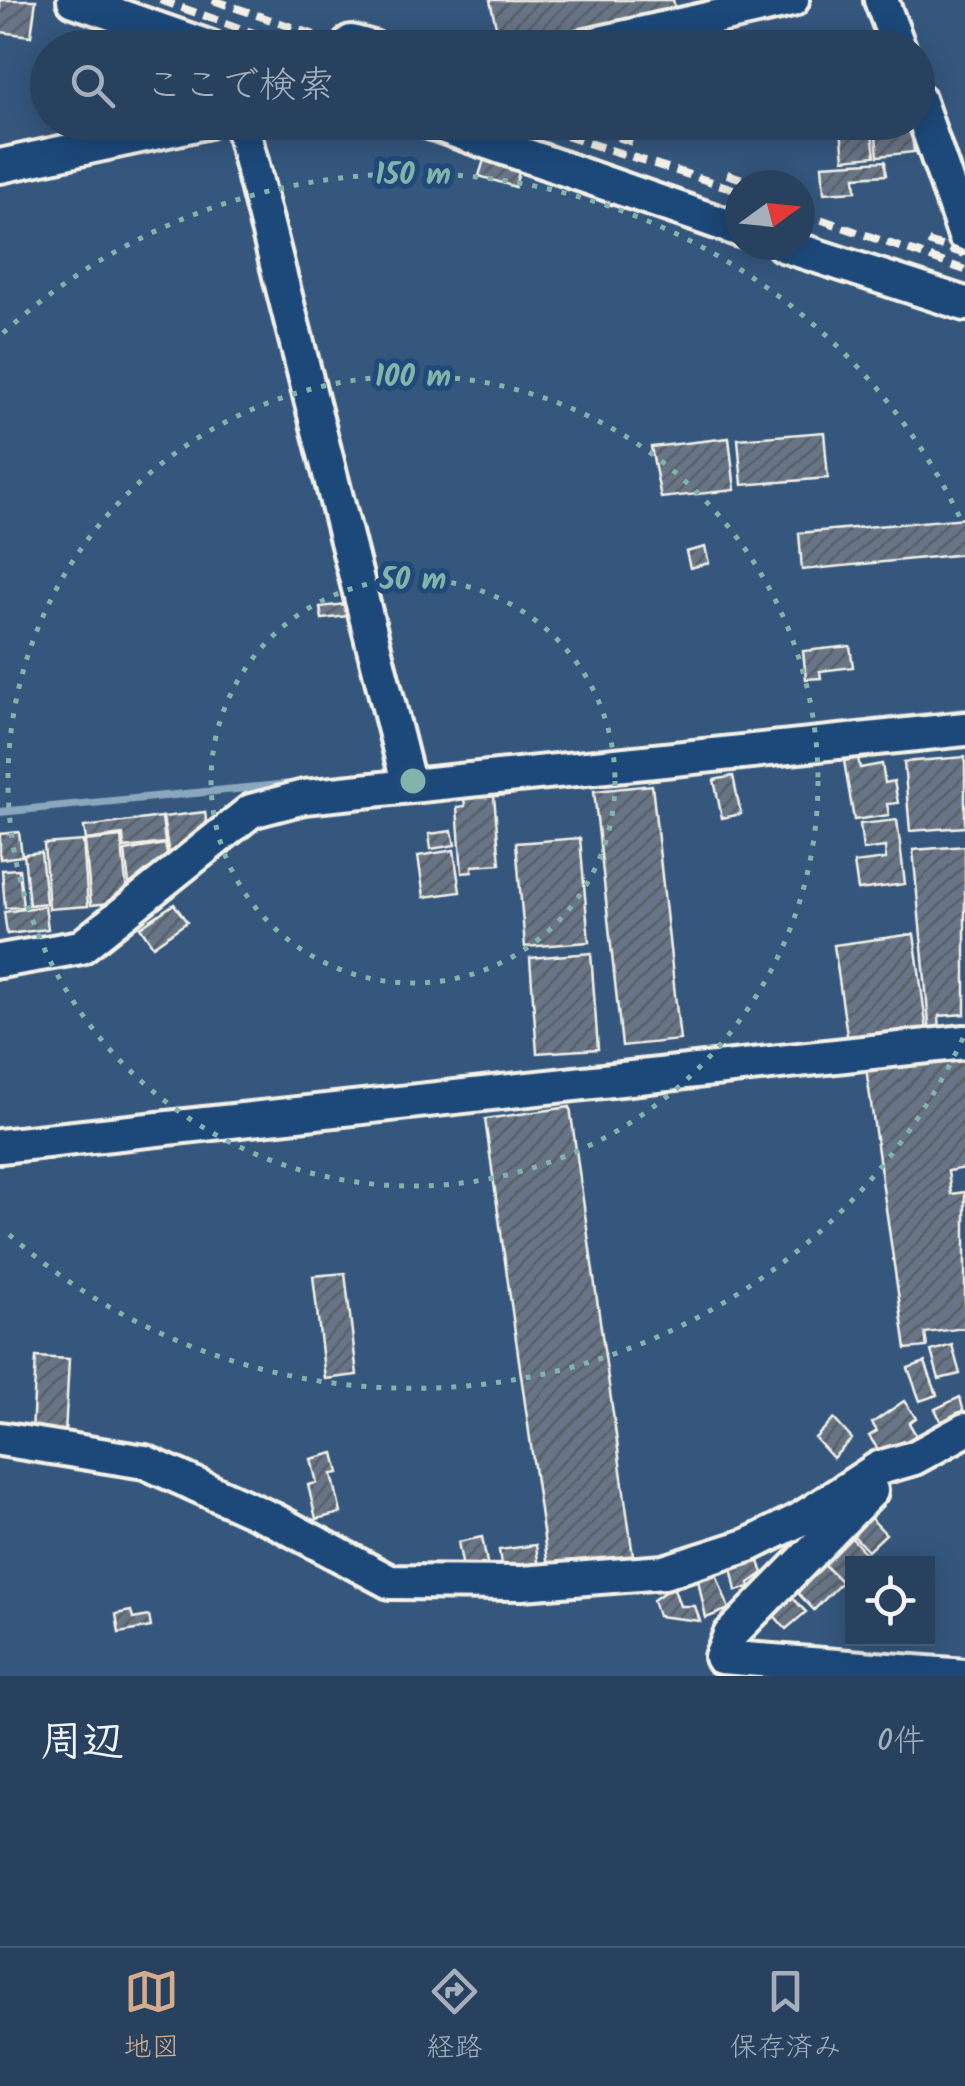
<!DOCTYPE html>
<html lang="ja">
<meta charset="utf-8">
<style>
body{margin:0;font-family:Kalam,"Klee One",sans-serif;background:#304864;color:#f1f3f6}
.controls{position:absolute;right:30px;bottom:30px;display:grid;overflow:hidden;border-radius:0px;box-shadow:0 5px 25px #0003}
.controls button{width:90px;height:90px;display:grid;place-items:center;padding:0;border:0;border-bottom:2px solid #445a73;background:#28415e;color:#f1f3f6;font:50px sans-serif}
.compass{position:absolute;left:725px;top:170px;width:90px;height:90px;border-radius:50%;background:#28415e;box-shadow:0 5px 25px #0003;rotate:75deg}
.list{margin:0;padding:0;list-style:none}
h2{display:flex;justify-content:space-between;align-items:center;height:130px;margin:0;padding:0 40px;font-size:42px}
h2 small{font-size:32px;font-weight:400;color:#a5afbc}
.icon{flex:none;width:55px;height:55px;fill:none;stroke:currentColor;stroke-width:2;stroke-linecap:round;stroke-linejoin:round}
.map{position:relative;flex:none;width:965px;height:1676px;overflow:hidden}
.search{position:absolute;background:#28415e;box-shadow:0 5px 25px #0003;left:30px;right:30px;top:30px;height:110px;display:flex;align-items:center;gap:25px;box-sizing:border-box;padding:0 35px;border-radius:55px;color:#a5afbc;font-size:38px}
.sheet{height:270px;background:#28415e}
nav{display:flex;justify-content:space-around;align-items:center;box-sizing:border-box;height:140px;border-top:2px solid #445a73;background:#28415e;font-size:28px;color:#a5afbc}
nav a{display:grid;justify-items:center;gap:5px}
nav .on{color:#d6ab8b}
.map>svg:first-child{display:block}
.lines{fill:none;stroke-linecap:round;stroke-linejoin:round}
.stream{stroke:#8ba7be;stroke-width:8}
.building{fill:url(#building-hatch);stroke:#f4f1e8;stroke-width:2.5}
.street-casing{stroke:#f4f1e8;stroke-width:40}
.street{stroke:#1f4a7a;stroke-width:32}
.rail{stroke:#f4f1e8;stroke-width:8;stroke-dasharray:15 8;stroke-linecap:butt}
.ring{fill:none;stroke:#82b4ab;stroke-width:5;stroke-dasharray:5 10}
.centre{fill:#82b4ab;stroke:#1f4a7a;stroke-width:5}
.ring-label{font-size:30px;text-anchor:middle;font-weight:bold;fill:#82b4ab;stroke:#1f4a7a;stroke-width:10;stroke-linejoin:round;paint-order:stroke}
</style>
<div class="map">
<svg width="965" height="1676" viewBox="0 0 965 1676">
<defs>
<pattern id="building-hatch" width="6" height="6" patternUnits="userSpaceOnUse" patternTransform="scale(2.5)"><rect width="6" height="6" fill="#687587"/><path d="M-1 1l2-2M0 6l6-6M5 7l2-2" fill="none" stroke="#585e66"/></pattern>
</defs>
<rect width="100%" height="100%" fill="#35577e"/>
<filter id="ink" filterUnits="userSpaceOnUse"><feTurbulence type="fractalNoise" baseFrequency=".01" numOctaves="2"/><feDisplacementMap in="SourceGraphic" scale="20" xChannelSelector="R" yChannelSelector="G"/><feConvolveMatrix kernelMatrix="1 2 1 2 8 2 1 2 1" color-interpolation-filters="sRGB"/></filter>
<g filter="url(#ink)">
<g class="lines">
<g class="stream">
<polyline points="918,69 924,89"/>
<polyline points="870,722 965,712"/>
<polyline points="0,812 299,783"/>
</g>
</g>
<g class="building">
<polygon points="0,0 36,0 31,36 0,32"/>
<polygon points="490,0 673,0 677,16 543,48 501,48"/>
<polygon points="911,124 914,152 878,156 875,127"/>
<polygon points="871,126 875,156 844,159 841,130"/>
<polygon points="487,150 522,160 515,187 479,176"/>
<polygon points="885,161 886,175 855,177 856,191 824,193 822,165"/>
<polygon points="824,432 828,478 742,485 738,439"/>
<polygon points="729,438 735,490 661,498 651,447"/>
<polygon points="965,518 965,554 802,570 799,533"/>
<polygon points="705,547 709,563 690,568 686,552"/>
<polygon points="346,604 348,616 322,619 320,607"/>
<polygon points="850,646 853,667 820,671 821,678 806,679 803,651"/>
<polygon points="965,757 965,827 910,831 904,762"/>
<polygon points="858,758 860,768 882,764 885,783 894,781 898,803 887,804 889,815 854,820 844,761"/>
<polygon points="733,776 741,814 722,818 714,780"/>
<polygon points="652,785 680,1040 622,1046 594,791"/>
<polygon points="494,796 500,864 472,866 472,872 462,873 457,807 465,806 464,799"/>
<polygon points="205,812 208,837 171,868 163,817"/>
<polygon points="162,817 165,843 124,848 123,835 86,840 84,827"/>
<polygon points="897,820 905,884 858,890 854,863 886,859 885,847 863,850 860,824"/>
<polygon points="452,831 455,845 431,849 429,834"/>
<polygon points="19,832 22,856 0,859 0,834"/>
<polygon points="121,837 128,901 91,905 85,841"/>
<polygon points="580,838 589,942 525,947 516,843"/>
<polygon points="83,841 88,906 49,909 44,844"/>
<polygon points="165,844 170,869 131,900 125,851"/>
<polygon points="965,846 965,1014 939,1016 940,1033 930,1034 913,850"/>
<polygon points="454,850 460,892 424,897 418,856"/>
<polygon points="41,852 46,903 29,905 24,854"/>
<polygon points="19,869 23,907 5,908 2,870"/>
<polygon points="174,904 187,922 153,946 140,927"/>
<polygon points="45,906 48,929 7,934 4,912"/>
<polygon points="914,934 928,1038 849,1049 834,945"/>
<polygon points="591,953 598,1049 537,1053 530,958"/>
<polygon points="965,1054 965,1168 948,1171 951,1194 965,1192 965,1328 925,1333 927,1347 906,1349 866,1068"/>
<polygon points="570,1107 633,1556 548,1567 485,1119"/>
<polygon points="345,1273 357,1375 325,1379 313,1276"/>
<polygon points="952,1345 960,1374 939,1379 931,1351"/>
<polygon points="36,1357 69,1359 65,1435 32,1433"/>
<polygon points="925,1362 937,1395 920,1401 908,1368"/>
<polygon points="960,1397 965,1417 944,1427 935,1409"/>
<polygon points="904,1401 916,1418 909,1423 916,1435 883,1457 869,1436 877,1431 872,1423"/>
<polygon points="834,1419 852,1439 833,1458 815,1438"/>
<polygon points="334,1453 339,1473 332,1474 341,1513 316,1519 308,1485 317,1483 311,1459"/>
<polygon points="867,1514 886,1534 868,1551 849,1531"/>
<polygon points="848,1534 868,1556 852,1564 852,1571 842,1582 821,1562"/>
<polygon points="482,1537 489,1573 465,1578 458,1542"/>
<polygon points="536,1545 539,1569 502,1573 499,1550"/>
<polygon points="756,1553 763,1573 749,1583 750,1587 736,1591 730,1562"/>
<polygon points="821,1562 842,1582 814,1610 794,1589"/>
<polygon points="715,1571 729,1609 706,1618 698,1580"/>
<polygon points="673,1586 680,1606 695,1606 700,1621 658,1616 653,1600"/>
<polygon points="789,1594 806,1612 786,1629 770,1611"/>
<polygon points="131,1611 133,1619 149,1616 151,1627 119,1633 116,1614"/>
</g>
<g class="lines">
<defs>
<g id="street">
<polyline points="74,0 211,48"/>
<polyline points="881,0 899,48"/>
<polyline points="349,48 351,42 373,48"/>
<polyline points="577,48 792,0"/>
<polyline points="918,99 965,236"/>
<polyline points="241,122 409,786"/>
<polyline points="430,122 740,230"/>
<polyline points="0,166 205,122"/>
<polyline points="783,245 965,304"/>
<polyline points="0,961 81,947 251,811 304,797 965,729"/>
<polyline points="0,1146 965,1042"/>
<polyline points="0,1439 145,1462 274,1520 390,1582 522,1583 664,1572 749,1545 801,1519 879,1468 914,1458 965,1430"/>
<polyline points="871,1491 730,1635 721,1657 965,1676"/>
</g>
</defs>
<use href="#street" class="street-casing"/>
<use href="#street" class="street"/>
<g class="rail">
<polyline points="160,0 296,48"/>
<polyline points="213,0 353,48"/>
<polyline points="522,122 740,191"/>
<polyline points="575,122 632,142"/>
<polyline points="727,174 761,185"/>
<polyline points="800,212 965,270"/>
<polyline points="928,242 965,254"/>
</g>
</g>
</g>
<g class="ring">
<circle cx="413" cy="781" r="202"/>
<circle cx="413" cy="781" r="405"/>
<path d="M963 1038A607 607 0 0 1 3 1229M3 333A607 607 0 0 1 963 524"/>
</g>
<circle cx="413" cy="781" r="15" class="centre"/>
<g class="ring-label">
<text x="413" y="184">150 m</text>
<text x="413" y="386">100 m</text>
<text x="413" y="589">50 m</text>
</g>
</svg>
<div class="controls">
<button><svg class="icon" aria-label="locate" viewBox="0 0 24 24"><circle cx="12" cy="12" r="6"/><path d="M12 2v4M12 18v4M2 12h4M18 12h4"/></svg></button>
</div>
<svg class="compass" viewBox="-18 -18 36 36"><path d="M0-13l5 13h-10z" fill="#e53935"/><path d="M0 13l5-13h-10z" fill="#a5afbc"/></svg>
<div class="search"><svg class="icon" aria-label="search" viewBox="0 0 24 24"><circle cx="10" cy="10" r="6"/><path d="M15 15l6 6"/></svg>ここで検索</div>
</div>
<section class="sheet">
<h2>周辺<small>0件</small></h2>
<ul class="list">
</ul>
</section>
<nav>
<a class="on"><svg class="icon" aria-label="map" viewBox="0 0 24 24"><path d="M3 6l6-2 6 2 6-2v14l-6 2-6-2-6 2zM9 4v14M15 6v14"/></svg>地図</a>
<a><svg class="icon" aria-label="directions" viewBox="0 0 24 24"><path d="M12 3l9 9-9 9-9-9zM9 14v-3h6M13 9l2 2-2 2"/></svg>経路</a>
<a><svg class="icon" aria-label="saved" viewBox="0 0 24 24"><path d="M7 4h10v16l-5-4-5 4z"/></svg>保存済み</a>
</nav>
